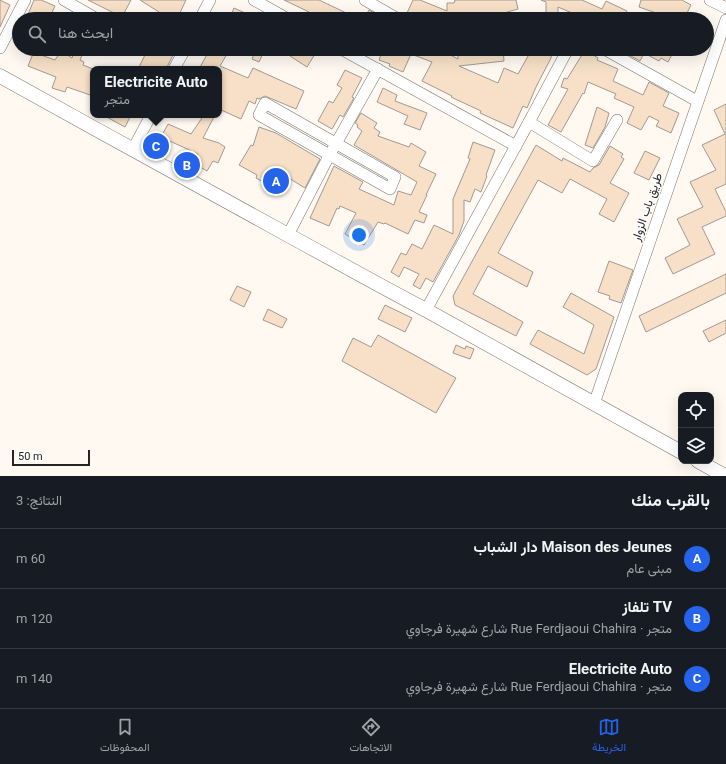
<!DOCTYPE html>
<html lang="ar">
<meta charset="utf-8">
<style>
body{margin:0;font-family:Roboto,Vazirmatn,sans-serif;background:#20242c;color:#f1f3f6;direction:rtl}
.controls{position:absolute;right:12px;bottom:12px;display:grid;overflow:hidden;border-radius:8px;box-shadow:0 4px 16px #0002}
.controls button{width:36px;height:36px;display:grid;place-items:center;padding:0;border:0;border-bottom:1px solid #363941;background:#171b24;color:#f1f3f6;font:20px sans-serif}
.scale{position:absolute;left:12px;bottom:10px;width:78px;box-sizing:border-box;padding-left:4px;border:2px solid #272522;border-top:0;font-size:11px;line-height:14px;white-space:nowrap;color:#272522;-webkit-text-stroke:3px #fff;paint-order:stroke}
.you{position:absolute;left:359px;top:235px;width:14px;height:14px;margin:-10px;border:3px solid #fff;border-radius:50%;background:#1a73e8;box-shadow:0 0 0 6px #1a73e833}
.badge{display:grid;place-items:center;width:26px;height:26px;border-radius:50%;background:#2563eb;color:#fff;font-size:13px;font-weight:700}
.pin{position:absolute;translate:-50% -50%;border:2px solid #fff;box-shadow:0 1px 4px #0006}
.popup{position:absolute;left:90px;top:66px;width:132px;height:52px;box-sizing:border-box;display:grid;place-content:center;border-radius:8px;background:#171b24;filter:drop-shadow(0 1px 3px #0005);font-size:13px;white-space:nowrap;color:#9ea1a6}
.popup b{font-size:15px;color:#f1f3f6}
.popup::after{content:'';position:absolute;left:50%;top:100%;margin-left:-8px;border:8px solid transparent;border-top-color:#171b24}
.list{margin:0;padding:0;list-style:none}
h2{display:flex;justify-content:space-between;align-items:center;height:52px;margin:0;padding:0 16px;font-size:17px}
h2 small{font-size:13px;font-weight:400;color:#9ea1a6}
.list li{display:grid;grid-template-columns:26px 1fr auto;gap:12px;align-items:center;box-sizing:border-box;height:60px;padding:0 16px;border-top:1px solid #363941}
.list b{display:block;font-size:15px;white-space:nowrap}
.list p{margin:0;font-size:13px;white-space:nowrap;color:#9ea1a6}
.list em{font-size:13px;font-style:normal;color:#9ea1a6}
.icon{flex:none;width:22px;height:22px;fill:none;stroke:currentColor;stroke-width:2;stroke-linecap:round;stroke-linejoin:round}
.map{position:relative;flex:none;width:726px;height:476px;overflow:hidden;direction:ltr}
.search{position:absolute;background:#171b24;box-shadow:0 4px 16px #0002;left:12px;right:12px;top:12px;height:44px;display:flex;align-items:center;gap:10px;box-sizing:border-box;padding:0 14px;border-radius:22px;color:#9ea1a6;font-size:15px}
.sheet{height:232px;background:#171b24}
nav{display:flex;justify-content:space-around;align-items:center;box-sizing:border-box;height:56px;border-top:1px solid #363941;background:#171b24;font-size:11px;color:#9ea1a6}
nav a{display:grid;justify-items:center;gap:2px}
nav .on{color:#2563eb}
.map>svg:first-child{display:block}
.building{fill:#f7e0c7;stroke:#a19a93}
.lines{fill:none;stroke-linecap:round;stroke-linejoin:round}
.minor-casing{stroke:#7b756e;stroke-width:12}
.major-casing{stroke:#7b756e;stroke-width:15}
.minor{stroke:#fff;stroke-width:11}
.major{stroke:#fff;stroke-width:14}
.labels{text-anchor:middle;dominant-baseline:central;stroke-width:3;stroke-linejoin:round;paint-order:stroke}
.street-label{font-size:12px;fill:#272522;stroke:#fff}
</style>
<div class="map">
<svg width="726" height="476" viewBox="0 0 726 476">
<rect width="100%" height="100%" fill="#fff9f2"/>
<g class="building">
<polygon points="0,0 10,5 0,27"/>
<polygon points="34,0 41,0 55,6 49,19 26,19"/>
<polygon points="88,0 131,0 122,17"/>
<polygon points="140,0 186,0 177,19 156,19 159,12"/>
<polygon points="284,0 319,0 359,19 307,19 309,12"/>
<polygon points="413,0 420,0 447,11 447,3 454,3 455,0 516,0 518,9 486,18 486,19 420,19 407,13"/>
<polygon points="541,0 582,0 602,9 606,1 627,11 623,19 586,19 558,7 558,14 551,14 546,12 546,2"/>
<polygon points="641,0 682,0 691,5 684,19 656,19 659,14 639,7"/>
<polygon points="234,8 245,13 242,19 229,19"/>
<polygon points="369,10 384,19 364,19"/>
<polygon points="35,49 44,49 41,55 55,60 61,51 72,58 75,49 83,53 80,60 84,62 83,65 93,69 93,96 67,87 65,92 52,88 56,77 28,66"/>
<polygon points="148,49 172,49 171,52 174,53 166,69 138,69"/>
<polygon points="210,49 230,49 220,66 248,78 253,68 304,91 296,109 265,96 259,99 257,98 255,104 249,101 241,119 219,109 219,68 199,69"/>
<polygon points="256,49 265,49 259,62 252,59"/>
<polygon points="279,49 307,49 315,54 307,67 290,56 291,55"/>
<polygon points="383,49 439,49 458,59 458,49 503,49 504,61 459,66 498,83 504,68 518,74 532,49 552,49 551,58 536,87 527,108 523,106 513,128 480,113 481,111 451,97 452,96 422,81 432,62 411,54 403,72 389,66 390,64 379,60"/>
<polygon points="632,49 675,49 668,62 661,58 659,61 644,53 640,61 629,55"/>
<polygon points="585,50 598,58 597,60 618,69 613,81 643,95 649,82 669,93 663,106 679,113 671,133 656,126 659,121 649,116 641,130 627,123 634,107 614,98 616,94 588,82 584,94 583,93 561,132 548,125 568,89 561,87 564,78 567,79"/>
<polygon points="345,70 362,78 352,97 354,98 343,117 340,115 332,129 318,121 329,101 333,103 342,88 337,85"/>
<polygon points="383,88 397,95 395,101 427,113 420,130 404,124 408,116 377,102"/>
<polygon points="726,104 726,184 715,189 726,212 726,216 702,227 715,254 673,274 665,258 690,245 677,219 703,207 690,182 716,170 702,145 725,134 714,110"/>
<polygon points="597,107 609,113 605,127 593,148 585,145"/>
<polygon points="361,113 377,123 374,128 380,132 378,136 409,147 411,143 426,152 419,166 436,174 426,195 427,195 419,212 427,215 424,223 415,220 408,234 385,223 384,224 378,222 364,245 345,234 356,213 340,206 339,209 337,208 329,226 310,218 334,166 363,182 359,189 394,205 398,191 411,195 417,182 354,145 362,131 357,127 358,125 355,123"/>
<polygon points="103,115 131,115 125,127"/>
<polygon points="204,115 215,115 203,138 219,143 225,147 218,163 213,161 207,171 193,163 198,154 161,137 168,124 191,134"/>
<polygon points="259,127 276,133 320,159 305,188 279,172 271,186 256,178 257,175 239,165 251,145 253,146"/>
<polygon points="473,142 495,150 486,175 487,176 481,192 475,189 470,202 464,200 464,221 459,235 433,282 426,278 420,289 413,285 419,274 404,267 399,277 391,272 401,253 406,255 412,244 422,249 434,225 453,234 453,199 470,159 468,158"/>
<polygon points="536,145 562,161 563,158 590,172 593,168 599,165 610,146 623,154 621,157 624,159 610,183 629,193 614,222 599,214 607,199 570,179 562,193 538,180 498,253 533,272 527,287 488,266 473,294 523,322 516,336 455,305 453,296"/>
<polygon points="645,151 660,158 649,180 634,173"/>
<polygon points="609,261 633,270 621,303 609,299 610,296 598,292"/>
<polygon points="726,274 726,293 646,332 639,316"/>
<polygon points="237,286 251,292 244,307 230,300"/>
<polygon points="571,293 614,317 596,369 587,375 530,344 538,330 584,354 594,325 563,307"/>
<polygon points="385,305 412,318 405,332 378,319"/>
<polygon points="268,309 287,319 282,328 263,320"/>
<polygon points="726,320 726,333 709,342 703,331"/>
<polygon points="378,335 456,378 436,413 342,361 353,338 371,347"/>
<polygon points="456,345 465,349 466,346 474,349 470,359 453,353"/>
</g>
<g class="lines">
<defs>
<g id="minor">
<polyline points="64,0 97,19"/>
<polyline points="254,0 288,19"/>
<polyline points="365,0 398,19"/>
<polyline points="710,0 726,8"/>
<polyline points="200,19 210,0"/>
<polyline points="518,19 522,18 546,19"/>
<polyline points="0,48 25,0"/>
<polyline points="341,49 516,146"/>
<polyline points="604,49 697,101"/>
<polyline points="174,69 185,49"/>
<polygon points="265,103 395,177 390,189 259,115"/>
<polyline points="529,122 593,161 617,120"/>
<polyline points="133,149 151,115"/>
<polyline points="288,235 329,156 378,69"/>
<polyline points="426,310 529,122 568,49"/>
<polyline points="594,404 726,20"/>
</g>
<g id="major">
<path d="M 0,76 C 96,129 192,183 288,235 C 334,260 380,286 426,310 L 681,452"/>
<polyline points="698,461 725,476"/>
</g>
</defs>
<use href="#minor" class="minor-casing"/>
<use href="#major" class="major-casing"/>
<use href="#minor" class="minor"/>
<use href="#major" class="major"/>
</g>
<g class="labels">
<g class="street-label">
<text transform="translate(647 207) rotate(-71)">طريق باب الزوار</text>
</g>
</g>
</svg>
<div class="controls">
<button><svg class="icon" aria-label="locate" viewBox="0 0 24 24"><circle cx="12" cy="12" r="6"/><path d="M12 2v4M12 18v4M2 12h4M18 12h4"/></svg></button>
<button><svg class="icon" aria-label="layers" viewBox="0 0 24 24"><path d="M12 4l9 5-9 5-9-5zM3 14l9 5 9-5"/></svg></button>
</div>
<div class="scale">50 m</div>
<div class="you"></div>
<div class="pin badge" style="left:276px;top:181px">A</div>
<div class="pin badge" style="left:187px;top:165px">B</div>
<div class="pin badge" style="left:156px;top:146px">C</div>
<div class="popup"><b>Electricite Auto</b>متجر</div>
<div class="search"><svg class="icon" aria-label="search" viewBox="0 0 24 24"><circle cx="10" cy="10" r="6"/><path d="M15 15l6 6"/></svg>ابحث هنا</div>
</div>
<section class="sheet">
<h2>بالقرب منك<small>النتائج: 3</small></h2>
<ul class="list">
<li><span class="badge">A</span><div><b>Maison des Jeunes دار الشباب</b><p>مبنى عام</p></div><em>60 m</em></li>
<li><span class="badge">B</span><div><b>TV تلفاز</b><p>متجر · Rue Ferdjaoui Chahira شارع شهيرة فرجاوي</p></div><em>120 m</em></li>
<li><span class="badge">C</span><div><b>Electricite Auto</b><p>متجر · Rue Ferdjaoui Chahira شارع شهيرة فرجاوي</p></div><em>140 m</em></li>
</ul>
</section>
<nav>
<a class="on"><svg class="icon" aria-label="map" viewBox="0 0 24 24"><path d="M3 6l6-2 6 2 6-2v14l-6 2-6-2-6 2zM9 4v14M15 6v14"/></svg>الخريطة</a>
<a><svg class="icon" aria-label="directions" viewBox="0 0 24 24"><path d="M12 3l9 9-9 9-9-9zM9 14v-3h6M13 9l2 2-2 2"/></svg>الاتجاهات</a>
<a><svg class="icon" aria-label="saved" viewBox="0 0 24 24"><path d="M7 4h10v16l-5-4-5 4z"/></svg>المحفوظات</a>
</nav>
